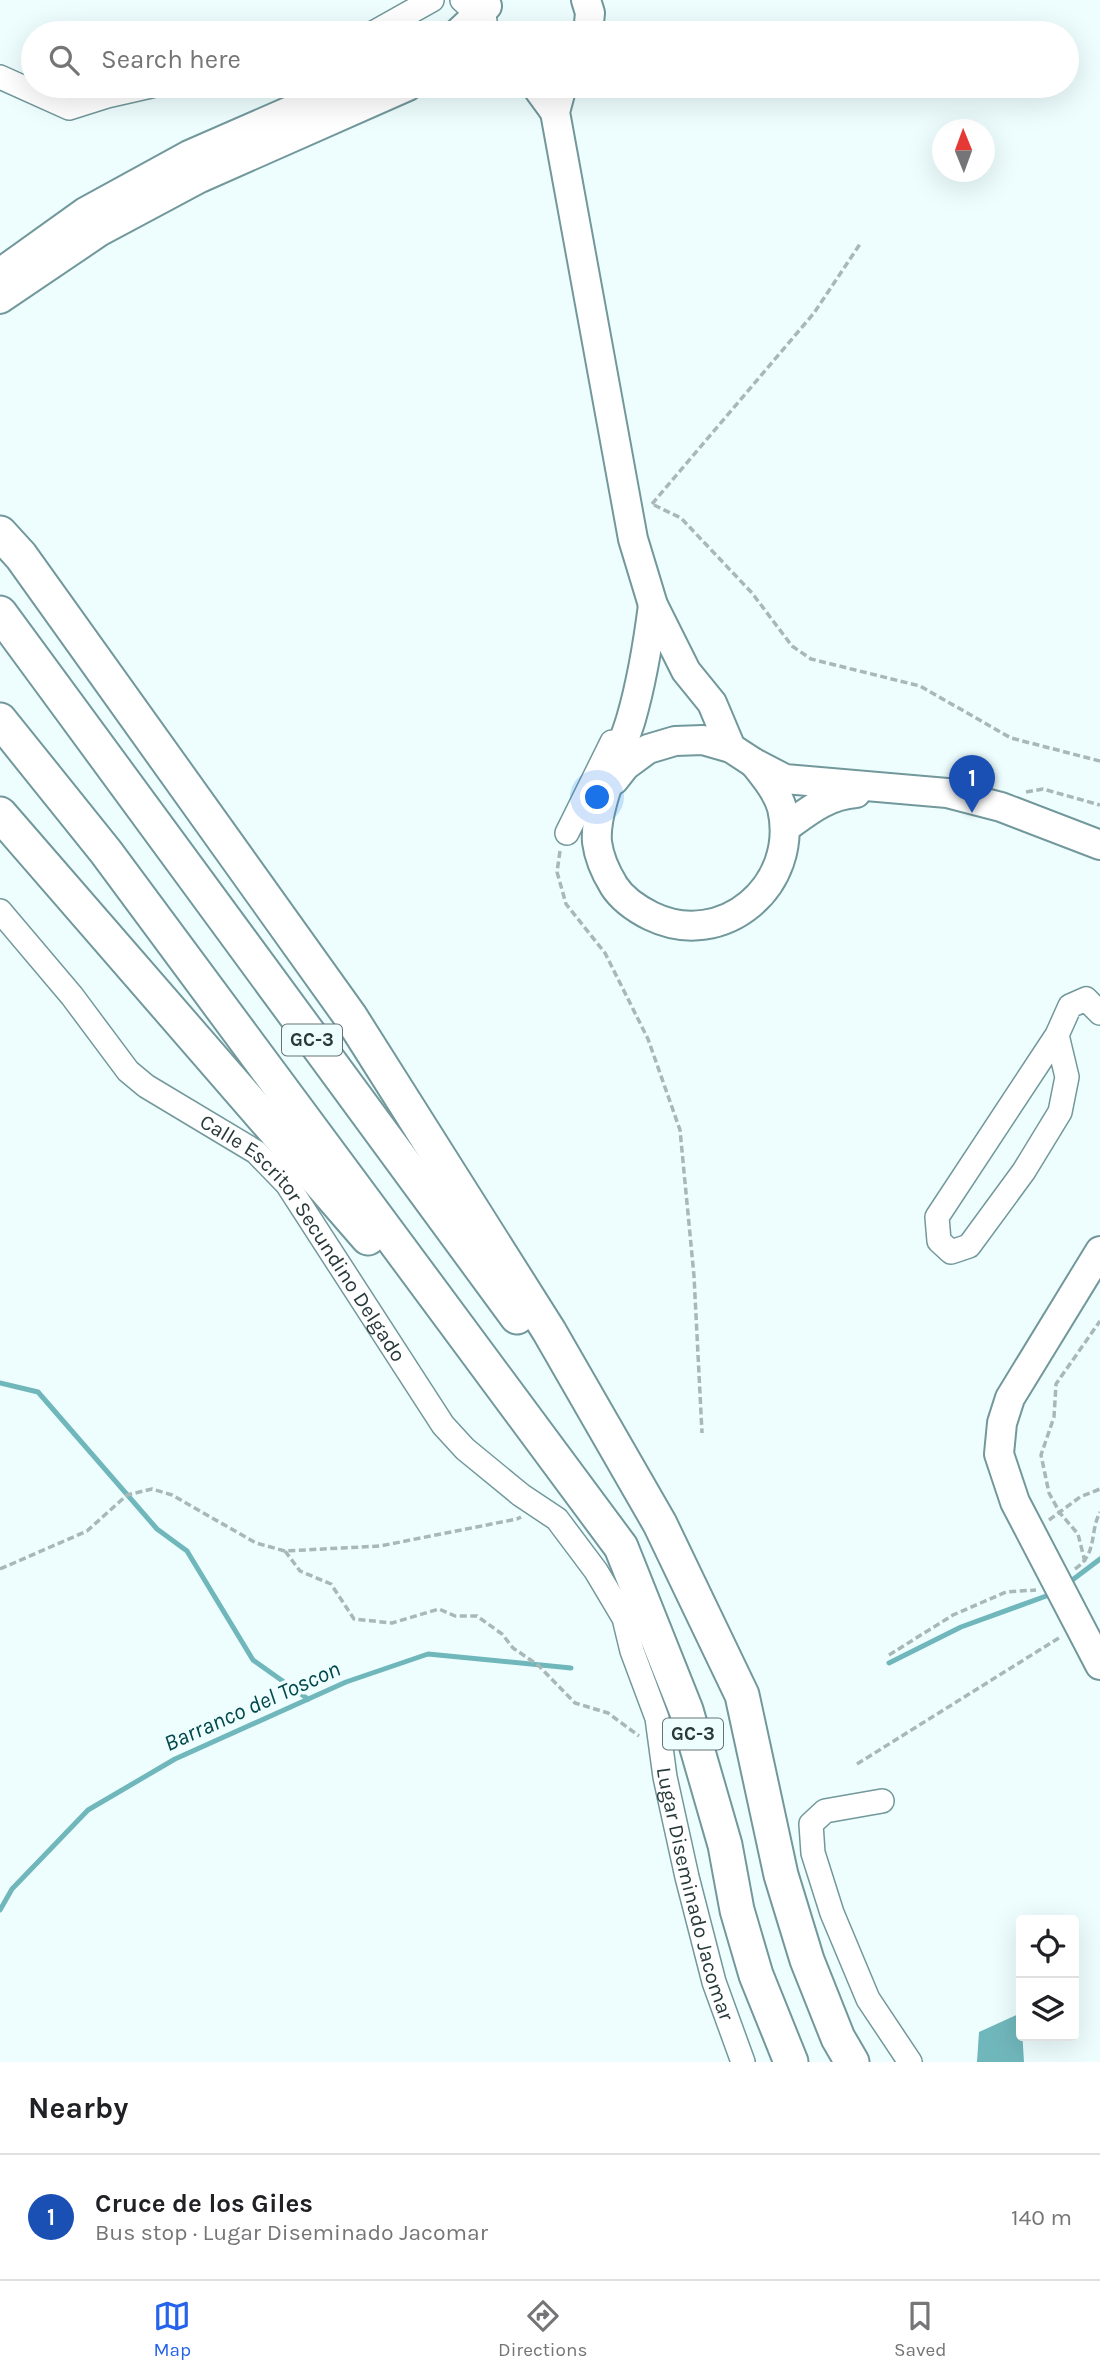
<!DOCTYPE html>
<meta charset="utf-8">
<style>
body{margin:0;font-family:Karla,sans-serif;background:#f2f2f2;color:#202124}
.controls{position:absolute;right:21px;bottom:21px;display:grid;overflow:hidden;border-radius:7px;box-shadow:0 7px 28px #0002}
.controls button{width:63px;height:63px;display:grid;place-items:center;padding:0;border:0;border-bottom:2px solid #e0e0e0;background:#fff;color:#202124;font:35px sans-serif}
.compass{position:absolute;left:932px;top:119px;width:63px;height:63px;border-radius:50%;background:#fff;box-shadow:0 7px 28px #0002;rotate:359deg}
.you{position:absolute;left:598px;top:798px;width:24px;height:24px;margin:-18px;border:5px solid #fff;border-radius:50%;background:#1a73e8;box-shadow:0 0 0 10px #1a73e833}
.badge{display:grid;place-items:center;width:46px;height:46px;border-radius:50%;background:#2563eb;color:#fff;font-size:23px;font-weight:700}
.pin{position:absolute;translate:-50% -58px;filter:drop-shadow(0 2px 4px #0008)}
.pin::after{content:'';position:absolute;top:37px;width:24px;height:21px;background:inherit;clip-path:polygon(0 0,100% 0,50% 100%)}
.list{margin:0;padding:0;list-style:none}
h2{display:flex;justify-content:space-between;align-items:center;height:91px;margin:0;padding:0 28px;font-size:30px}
h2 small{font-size:23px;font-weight:400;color:#757577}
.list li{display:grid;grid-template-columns:46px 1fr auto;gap:21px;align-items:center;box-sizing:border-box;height:126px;padding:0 28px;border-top:2px solid #e0e0e0}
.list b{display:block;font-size:26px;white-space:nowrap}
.list p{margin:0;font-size:23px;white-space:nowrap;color:#757577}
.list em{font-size:23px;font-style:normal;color:#757577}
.icon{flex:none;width:38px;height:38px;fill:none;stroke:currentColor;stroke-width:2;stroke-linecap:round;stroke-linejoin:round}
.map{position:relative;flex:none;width:1100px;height:2062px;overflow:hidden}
.search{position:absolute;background:#fff;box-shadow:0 7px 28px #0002;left:21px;right:21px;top:21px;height:77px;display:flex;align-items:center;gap:18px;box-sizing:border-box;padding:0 24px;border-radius:38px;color:#757577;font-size:26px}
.sheet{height:217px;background:#fff}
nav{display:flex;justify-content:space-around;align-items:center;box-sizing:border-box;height:98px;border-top:2px solid #e0e0e0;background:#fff;font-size:19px;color:#757577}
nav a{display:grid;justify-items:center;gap:4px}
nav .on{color:#2563eb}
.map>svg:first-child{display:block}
.water{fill:#70b7bc}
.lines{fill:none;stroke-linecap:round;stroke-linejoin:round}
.stream{stroke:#70b7bc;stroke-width:5}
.minor-casing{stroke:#72989b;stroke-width:26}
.major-casing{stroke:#72989b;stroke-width:32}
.highway-casing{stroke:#72989b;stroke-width:37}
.path{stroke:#a8b8b9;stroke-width:3.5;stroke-dasharray:7 3.5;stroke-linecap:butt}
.minor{stroke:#fff;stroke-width:23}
.major{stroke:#fff;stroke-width:28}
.highway{stroke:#fff;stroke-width:33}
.labels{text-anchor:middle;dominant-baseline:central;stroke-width:7;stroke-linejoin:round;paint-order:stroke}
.shield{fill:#eefeff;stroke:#647475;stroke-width:2}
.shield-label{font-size:19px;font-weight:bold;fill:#29393a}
.street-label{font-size:21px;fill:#29393a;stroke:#eefeff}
.water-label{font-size:23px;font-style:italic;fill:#02474b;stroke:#eefeff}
</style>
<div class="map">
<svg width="1100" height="2062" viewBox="0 0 1100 2062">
<rect width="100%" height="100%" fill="#eefeff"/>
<polygon class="water" points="1021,2013 1024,2062 977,2062 979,2032"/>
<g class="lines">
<g class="stream">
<polyline points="0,1383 38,1392 157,1529 187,1551 253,1660 308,1699"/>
<polyline points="1067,1584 1100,1559"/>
<polyline points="889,1663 961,1627 1049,1595"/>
<polyline points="0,1910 12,1889 88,1810 175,1759 346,1682 428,1654 571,1668"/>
</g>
<defs>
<g id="minor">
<polyline points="462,0 485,21"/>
<polyline points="373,33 432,0"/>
<polyline points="0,77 69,108 107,96 151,86"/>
<polyline points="567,833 612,742"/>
<path id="s1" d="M 0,911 L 72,996 L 128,1071 L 146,1086 L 256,1152 L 287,1184 L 443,1425 L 465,1449 L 521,1495 L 557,1519 L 596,1571 L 624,1618 L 632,1651 L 657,1718 L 665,1777 L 687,1877 L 714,1982 L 743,2062"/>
<polyline points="1057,1035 1067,1077 1060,1112 1024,1171 969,1246 951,1252 939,1241 937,1217 1057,1035 1070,1006 1086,999 1100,1013"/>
<polyline points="882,1801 825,1811 811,1824 813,1853 832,1913 868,1999 910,2062"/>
</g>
<g id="major">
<polyline points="586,0 590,13 588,33"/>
<polyline points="458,33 487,6"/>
<polyline points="536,86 555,112"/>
<polyline points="562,86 555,112 633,539 653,605 686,671 712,703 731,748"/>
<polyline points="0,273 85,212 189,155 347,86"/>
<polyline points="0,299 99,232 200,178 408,86"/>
<path d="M 653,605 C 648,644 642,681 631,719 C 621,753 594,808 597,842 C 599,858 606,873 614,886 C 623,900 637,909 651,916 C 723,951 800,885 782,808 C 777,791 765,777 754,763"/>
<polyline points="614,780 625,766 648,749 675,741 703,740 731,748 754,763 785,779 947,793 1001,807 1100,845"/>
<path d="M 785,828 C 807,812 827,795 856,793"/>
<polyline points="1100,1251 1010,1398 1002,1423 999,1454 1015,1502 1100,1665"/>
</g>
<g id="highway">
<polyline points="0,533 21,556 350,1016 549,1331 660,1524 742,1695 781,1875 807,1960 838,2038 852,2062"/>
<polyline points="0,613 517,1317"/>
<polyline points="0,720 106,852 621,1547 686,1710 725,1845 737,1910 756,1975 791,2062"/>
<polyline points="0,814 368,1238"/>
</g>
</defs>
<use href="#minor" class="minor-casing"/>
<use href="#major" class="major-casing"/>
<use href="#highway" class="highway-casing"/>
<g class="path">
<polyline points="652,504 814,313 860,244"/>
<polyline points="654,505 681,518 752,593 792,646 811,659 920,686 1011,738 1100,761"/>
<polyline points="1026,792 1043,789 1100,805"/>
<polyline points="560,851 557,872 566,904 605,953 648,1039 680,1130 694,1276 702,1433"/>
<polyline points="1049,1520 1080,1497 1100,1489"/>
<polyline points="285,1551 300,1571 331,1584 354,1619 392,1623 439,1609 455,1616 477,1616 502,1634 513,1648 538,1665 575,1703 608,1713 639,1736"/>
<polyline points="1085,1562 1078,1534 1060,1513 1049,1493 1041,1455 1054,1417 1056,1384 1100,1321"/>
<polyline points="0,1569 87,1531 127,1495 152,1489 172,1495 256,1543 285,1551 380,1546 517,1519 521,1517"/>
<path d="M 1075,1569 C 1098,1553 1089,1534 1100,1512"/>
<polyline points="889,1655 953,1615 1006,1592 1036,1590"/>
<polyline points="857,1764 1062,1636"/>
</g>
<use href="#minor" class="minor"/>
<use href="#major" class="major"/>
<use href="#highway" class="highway"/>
</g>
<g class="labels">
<g class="shield">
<rect x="282" y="1024.5" width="60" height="31" rx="5"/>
<rect x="663" y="1718.5" width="60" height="31" rx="5"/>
</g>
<g class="shield-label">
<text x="312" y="1040">GC-3</text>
<text x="693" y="1734">GC-3</text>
</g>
<g class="street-label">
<text stroke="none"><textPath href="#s1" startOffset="452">Calle Escritor Secundino Delgado</textPath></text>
<text stroke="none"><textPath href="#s1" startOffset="1242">Lugar Diseminado Jacomar</textPath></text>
</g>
<g class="water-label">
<text transform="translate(252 1706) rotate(-24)">Barranco del Toscon</text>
</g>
</g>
</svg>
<div class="controls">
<button><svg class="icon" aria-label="locate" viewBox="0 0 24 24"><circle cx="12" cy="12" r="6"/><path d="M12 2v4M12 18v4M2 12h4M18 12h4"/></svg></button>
<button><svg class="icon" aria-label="layers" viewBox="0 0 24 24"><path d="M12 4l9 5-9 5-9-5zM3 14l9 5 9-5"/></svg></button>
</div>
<svg class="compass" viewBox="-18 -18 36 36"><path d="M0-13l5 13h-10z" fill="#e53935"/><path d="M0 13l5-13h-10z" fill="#757577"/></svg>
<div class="you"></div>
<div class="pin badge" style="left:972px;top:813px;background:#1a4fb4">1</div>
<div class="search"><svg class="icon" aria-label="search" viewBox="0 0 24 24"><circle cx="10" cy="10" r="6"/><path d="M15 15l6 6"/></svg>Search here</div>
</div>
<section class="sheet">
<h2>Nearby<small></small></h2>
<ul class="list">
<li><span class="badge" style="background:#1a4fb4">1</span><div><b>Cruce de los Giles</b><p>Bus stop · Lugar Diseminado Jacomar</p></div><em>140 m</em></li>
</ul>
</section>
<nav>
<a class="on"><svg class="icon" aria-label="map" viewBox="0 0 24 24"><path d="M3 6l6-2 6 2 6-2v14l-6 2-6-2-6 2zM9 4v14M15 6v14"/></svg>Map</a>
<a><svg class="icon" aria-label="directions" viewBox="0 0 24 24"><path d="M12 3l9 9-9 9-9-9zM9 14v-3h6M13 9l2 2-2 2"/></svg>Directions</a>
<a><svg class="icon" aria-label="saved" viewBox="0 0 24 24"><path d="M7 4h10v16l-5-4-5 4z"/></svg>Saved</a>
</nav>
